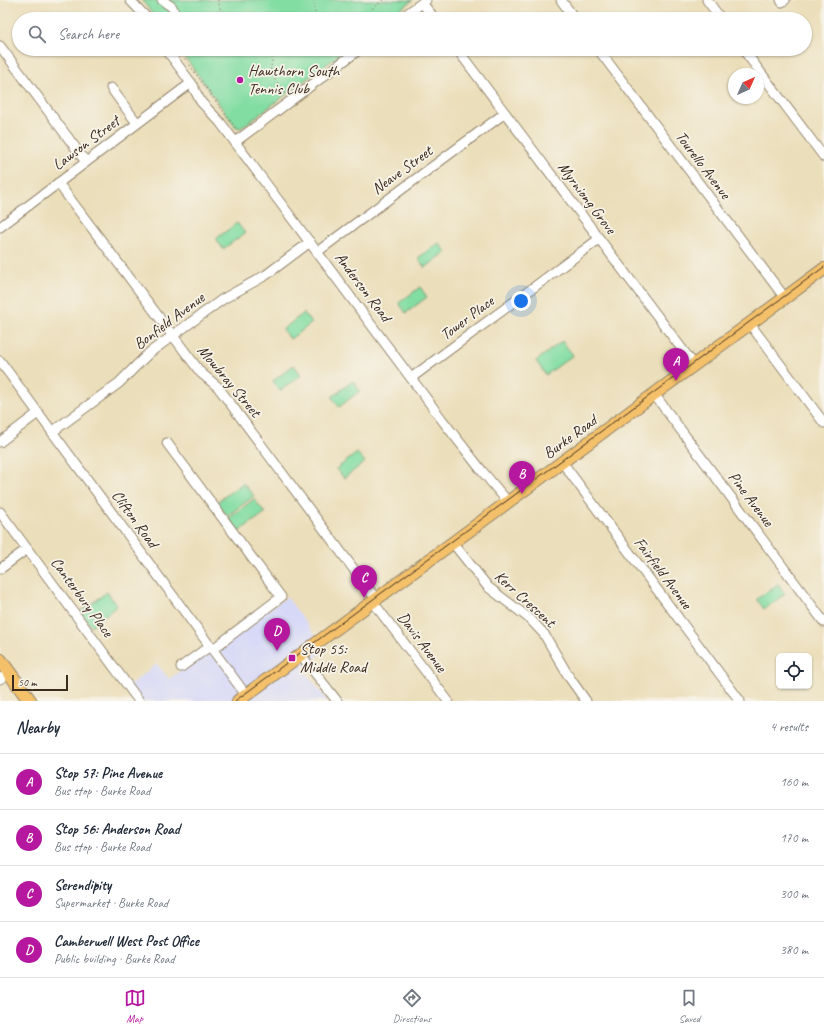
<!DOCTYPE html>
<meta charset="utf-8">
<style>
body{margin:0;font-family:Caveat,sans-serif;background:#f6f6f7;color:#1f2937}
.controls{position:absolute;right:12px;bottom:12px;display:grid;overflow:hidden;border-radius:6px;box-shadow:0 1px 3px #0004}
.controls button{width:36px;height:36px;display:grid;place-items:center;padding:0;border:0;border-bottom:1px solid #e0e1e3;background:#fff;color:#1f2937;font:20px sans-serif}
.compass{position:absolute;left:728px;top:68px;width:36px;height:36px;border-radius:50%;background:#fff;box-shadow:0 1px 3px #0004;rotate:45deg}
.scale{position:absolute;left:12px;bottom:10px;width:56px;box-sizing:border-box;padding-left:4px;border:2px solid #3b2a1e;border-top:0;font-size:11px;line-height:14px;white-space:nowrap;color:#3b2a1e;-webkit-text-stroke:3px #f7f3e8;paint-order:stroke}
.you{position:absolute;left:521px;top:301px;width:14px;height:14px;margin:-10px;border:3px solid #fff;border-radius:50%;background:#1a73e8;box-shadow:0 0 0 6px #1a73e833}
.badge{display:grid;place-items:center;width:26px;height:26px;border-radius:50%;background:#b5179e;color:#fff;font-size:13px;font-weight:700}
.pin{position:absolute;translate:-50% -33px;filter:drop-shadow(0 1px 2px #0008)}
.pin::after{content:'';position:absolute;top:21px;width:14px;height:12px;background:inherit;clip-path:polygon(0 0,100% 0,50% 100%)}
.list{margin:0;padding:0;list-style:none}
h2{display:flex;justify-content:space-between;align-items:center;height:52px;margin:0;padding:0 16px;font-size:17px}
h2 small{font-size:13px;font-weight:400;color:#747a83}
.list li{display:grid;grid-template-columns:26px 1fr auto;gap:12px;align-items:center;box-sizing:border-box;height:56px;padding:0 16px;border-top:1px solid #e0e1e3}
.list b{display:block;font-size:15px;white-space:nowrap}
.list p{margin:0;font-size:13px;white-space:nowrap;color:#747a83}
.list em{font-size:13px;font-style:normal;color:#747a83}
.icon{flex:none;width:22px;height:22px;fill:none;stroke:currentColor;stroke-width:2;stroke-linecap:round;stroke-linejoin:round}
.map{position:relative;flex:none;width:824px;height:701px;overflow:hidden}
.search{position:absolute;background:#fff;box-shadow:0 1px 3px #0004;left:12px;right:12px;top:12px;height:44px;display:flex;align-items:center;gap:10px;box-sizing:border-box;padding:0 14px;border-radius:22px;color:#747a83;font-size:15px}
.sheet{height:276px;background:#fff}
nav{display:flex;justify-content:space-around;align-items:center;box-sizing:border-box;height:56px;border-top:1px solid #e0e1e3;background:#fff;font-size:11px;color:#747a83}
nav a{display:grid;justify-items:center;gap:2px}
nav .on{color:#b5179e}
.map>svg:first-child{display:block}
.built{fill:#d6d8f8}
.green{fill:#82dda3;stroke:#5e8460}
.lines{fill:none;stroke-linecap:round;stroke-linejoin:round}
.minor-casing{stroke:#93846c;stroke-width:11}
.major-casing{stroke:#93846c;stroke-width:14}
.highway-casing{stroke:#93846c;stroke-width:15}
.path{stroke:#93846c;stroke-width:1.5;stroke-dasharray:1 3;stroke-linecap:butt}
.minor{stroke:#fff;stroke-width:9}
.major{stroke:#f4c16a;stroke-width:12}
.highway{stroke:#f4c16a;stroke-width:13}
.tram{stroke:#3b2a1e;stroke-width:1}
.poi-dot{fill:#b5179e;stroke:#f7f3e8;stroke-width:1.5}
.labels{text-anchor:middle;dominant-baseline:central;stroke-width:3.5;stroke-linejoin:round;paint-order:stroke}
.poi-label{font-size:16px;fill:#3b2a1e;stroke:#f7f3e8;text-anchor:start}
.street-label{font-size:16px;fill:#3b2a1e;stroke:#f7f3e8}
</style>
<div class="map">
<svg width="824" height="701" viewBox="0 0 824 701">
<rect width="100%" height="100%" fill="#f7f3e8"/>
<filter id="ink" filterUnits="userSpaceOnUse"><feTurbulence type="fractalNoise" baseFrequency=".025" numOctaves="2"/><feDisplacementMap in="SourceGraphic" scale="8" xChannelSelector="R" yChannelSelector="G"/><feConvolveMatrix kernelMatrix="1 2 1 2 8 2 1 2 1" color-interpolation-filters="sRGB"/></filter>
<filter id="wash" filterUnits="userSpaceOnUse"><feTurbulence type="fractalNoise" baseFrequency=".012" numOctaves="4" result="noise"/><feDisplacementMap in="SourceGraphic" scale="16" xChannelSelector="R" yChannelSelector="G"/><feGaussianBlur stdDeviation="0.9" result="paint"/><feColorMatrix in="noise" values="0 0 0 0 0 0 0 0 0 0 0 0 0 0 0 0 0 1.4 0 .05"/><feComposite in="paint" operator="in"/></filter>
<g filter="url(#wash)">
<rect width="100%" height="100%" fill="#ebdeba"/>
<polygon class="built" points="287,597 326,650 302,668 328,701 135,701 126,688 157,664 169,679 202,655"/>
<g class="green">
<polygon points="142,0 413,0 387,19 156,19"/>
<polygon points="179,49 347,49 241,128 236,127"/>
<polygon points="237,223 245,233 223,249 216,239"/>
<polygon points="439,243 446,252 425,268 418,258"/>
<polygon points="420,287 427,297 406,313 399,303"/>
<polygon points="304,313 312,323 290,339 283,329"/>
<polygon points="562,341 573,355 546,375 536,361"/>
<polygon points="294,365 301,375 280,391 273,381"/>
<polygon points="353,381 360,391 339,407 332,397"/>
<polygon points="357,453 365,462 344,478 336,469"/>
<polygon points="243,483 254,496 227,516 217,502"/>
<polygon points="254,499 265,513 238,532 228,519"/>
<polygon points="778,584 785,594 764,609 757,599"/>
<polygon points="107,592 117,606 91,626 80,612"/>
</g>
</g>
<g filter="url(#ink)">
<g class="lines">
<defs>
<g id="minor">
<polyline points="130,0 148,19"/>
<polyline points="162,0 172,7 177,19"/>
<polyline points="561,0 575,19"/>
<polyline points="707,0 721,19"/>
<polyline points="781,0 782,2 785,0"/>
<polyline points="422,3 435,19"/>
<polyline points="400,19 426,0"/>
<polyline points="0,46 86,162"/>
<polyline points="166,49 194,87"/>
<polyline points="457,49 694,365"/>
<polyline points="598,49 785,298"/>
<polyline points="743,49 824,157"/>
<polyline points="192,85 201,102 220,122 443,421 482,471 508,502"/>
<polyline points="111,88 137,123"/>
<polyline points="235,142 360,49"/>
<polyline points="58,183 201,373 218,387 376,599"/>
<polyline points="0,227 191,83"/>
<polyline points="317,252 505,113"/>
<polyline points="750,324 824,423"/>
<polyline points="0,361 246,695"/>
<polyline points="411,378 599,239"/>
<polyline points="654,394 824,622"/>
<polyline points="52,432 119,383 149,353 223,299 266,275 310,242"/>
<polyline points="0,442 38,413"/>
<polyline points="167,443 281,597 213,649"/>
<polyline points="562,462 740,701"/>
<polyline points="0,512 139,701"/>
<polyline points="453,543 488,587 530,619 544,634 569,677 586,701"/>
<polyline points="0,569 27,549"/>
<polyline points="373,602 448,701"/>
<polyline points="301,655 337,701"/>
<polyline points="181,667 210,646"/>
<polyline points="0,679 9,672"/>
</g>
<polyline id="major" points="238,701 824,269"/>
<polyline id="highway" points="0,660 30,701"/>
</defs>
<use href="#minor" class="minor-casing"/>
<use href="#major" class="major-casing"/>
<use href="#highway" class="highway-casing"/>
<g class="path">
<polyline points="218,0 221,11"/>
<polyline points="313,0 316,19"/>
<polyline points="208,19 221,11 242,19"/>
<polyline points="351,19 368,12 383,0"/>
<polyline points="178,49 237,130"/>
<polyline points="274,49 270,72 285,94"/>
</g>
<use href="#minor" class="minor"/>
<use href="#major" class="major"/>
<use href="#highway" class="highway"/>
<polyline class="tram" points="235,701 824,267"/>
</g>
</g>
<g class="poi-dot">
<circle cx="240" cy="80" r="4"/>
<rect x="288" y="654" width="8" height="8" rx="2"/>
</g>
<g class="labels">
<g class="poi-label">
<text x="248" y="71">Hawthorn South<tspan x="248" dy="18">Tennis Club</tspan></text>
<text x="300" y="649">Stop 55:<tspan x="300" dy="18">Middle Road</tspan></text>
</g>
<g class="street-label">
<text transform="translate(86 143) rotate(-37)">Lawson Street</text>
<text transform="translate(703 165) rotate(53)">Tourello Avenue</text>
<text transform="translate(402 170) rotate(-36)">Neave Street</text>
<text transform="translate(587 198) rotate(53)">Myrniong Grove</text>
<text transform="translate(363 287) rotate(53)">Anderson Road</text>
<text transform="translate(467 318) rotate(-37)">Tower Place</text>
<text transform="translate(169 321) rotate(-37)">Bonfield Avenue</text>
<text transform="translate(229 381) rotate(50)">Mowbray Street</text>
<text transform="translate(570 437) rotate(-36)">Burke Road</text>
<text transform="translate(751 499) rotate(53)">Pine Avenue</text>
<text transform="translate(135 519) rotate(54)">Clifton Road</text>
<text transform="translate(663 573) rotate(53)">Fairfield Avenue</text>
<text transform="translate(82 597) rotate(54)">Canterbury Place</text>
<text transform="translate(525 599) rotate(42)">Kerr Crescent</text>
<text transform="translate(422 642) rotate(53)">Davis Avenue</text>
</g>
</g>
</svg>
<div class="controls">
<button><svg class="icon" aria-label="locate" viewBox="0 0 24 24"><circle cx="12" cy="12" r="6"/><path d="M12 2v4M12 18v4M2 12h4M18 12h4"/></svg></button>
</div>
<svg class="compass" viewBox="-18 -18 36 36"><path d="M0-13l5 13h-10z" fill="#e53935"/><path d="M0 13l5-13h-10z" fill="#747a83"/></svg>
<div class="scale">50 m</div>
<div class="you"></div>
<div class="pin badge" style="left:676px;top:381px">A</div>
<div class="pin badge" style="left:522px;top:494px">B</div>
<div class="pin badge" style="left:364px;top:598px">C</div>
<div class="pin badge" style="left:277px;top:651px">D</div>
<div class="search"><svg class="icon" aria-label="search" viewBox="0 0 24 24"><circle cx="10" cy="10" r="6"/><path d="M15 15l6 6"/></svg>Search here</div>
</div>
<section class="sheet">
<h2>Nearby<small>4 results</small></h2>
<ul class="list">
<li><span class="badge">A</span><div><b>Stop 57: Pine Avenue</b><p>Bus stop · Burke Road</p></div><em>160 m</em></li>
<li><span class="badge">B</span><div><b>Stop 56: Anderson Road</b><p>Bus stop · Burke Road</p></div><em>170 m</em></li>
<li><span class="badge">C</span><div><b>Serendipity</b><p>Supermarket · Burke Road</p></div><em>300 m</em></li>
<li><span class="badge">D</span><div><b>Camberwell West Post Office</b><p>Public building · Burke Road</p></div><em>380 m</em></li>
</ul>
</section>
<nav>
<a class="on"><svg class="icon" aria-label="map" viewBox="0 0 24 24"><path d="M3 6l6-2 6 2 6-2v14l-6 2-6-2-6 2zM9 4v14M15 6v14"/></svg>Map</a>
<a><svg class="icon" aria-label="directions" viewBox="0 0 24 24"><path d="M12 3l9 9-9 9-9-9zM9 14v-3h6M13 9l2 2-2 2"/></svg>Directions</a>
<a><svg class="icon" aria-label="saved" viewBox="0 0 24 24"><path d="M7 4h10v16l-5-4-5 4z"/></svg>Saved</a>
</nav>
